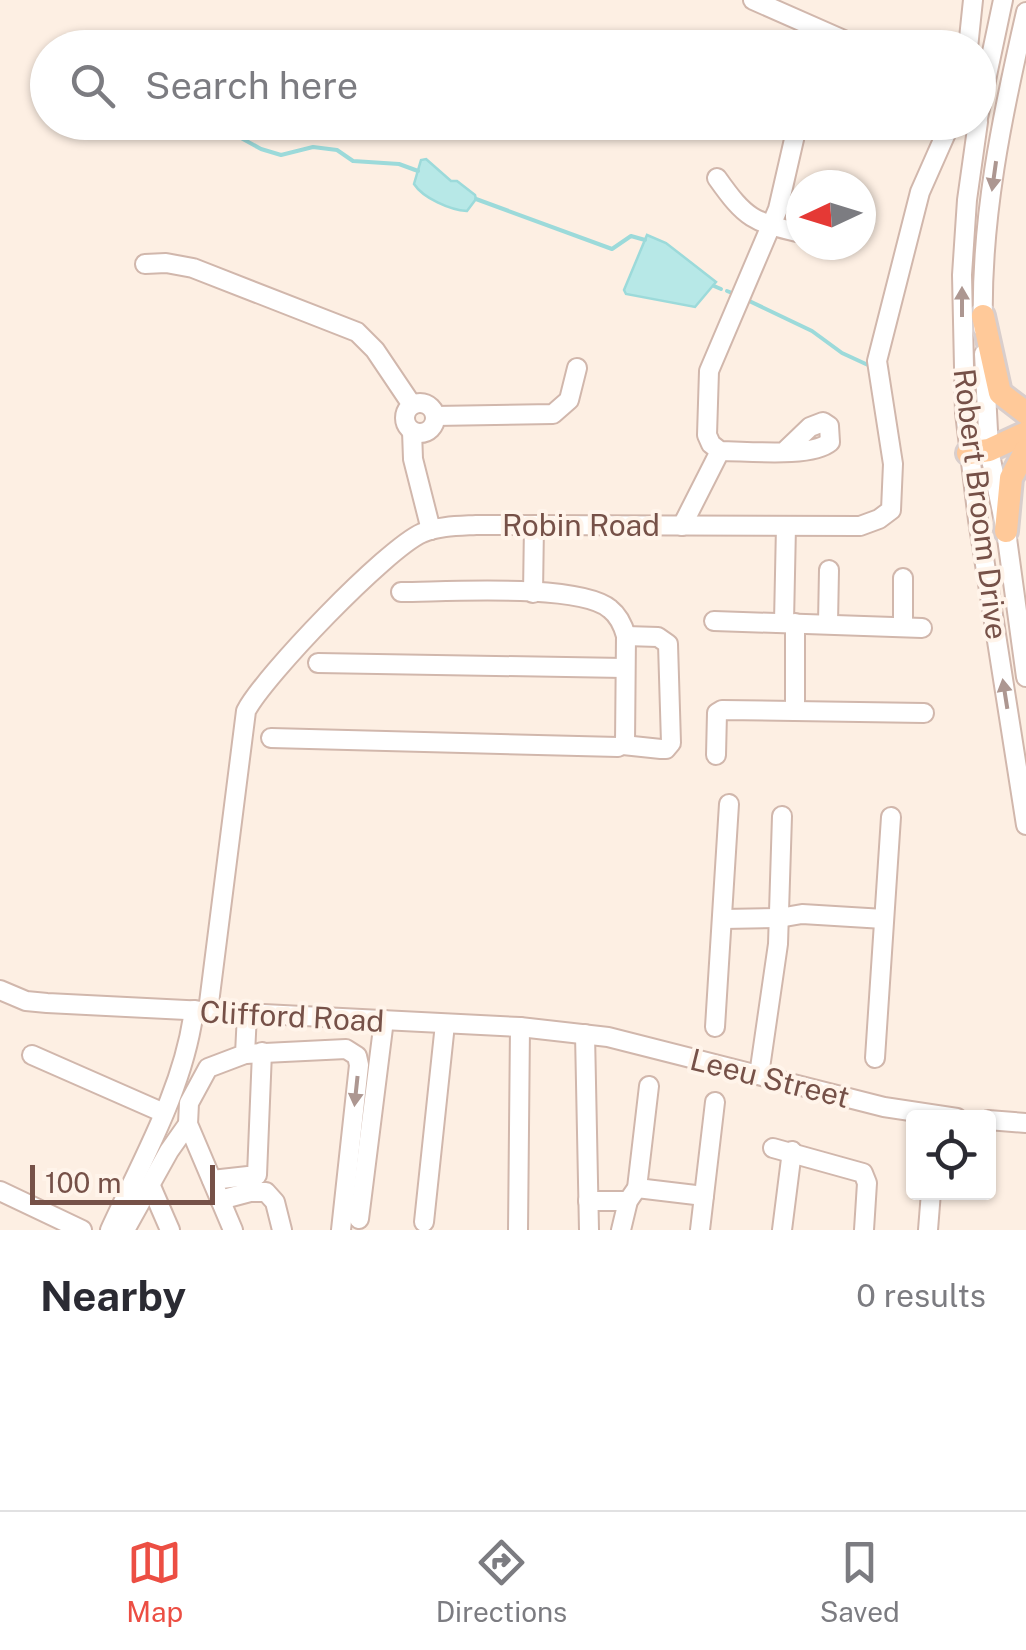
<!DOCTYPE html>
<style>
body{margin:0;font-family:"Public Sans",sans-serif;background:#f2f2f3;color:#2b2b33}
.controls{position:absolute;right:30px;bottom:30px;display:grid;overflow:hidden;border-radius:10px;box-shadow:0 2px 8px #0004}
.controls button{width:90px;height:90px;display:grid;place-items:center;padding:0;border:0;border-bottom:2px solid #e1e1e2;background:#fff;color:#2b2b33;font:50px sans-serif}
.compass{position:absolute;left:786px;top:170px;width:90px;height:90px;border-radius:50%;background:#fff;box-shadow:0 2px 8px #0004;rotate:266deg}
.scale{position:absolute;left:30px;bottom:25px;width:185px;box-sizing:border-box;padding-left:10px;border:5px solid #765148;border-top:0;font-size:28px;line-height:35px;white-space:nowrap;color:#765148;-webkit-text-stroke:8px #fff4ea;paint-order:stroke}
.list{margin:0;padding:0;list-style:none}
h2{display:flex;justify-content:space-between;align-items:center;height:130px;margin:0;padding:0 40px;font-size:42px}
h2 small{font-size:32px;font-weight:400;color:#7c7c81}
.icon{flex:none;width:55px;height:55px;fill:none;stroke:currentColor;stroke-width:2;stroke-linecap:round;stroke-linejoin:round}
.map{position:relative;flex:none;width:1026px;height:1230px;overflow:hidden}
.search{position:absolute;background:#fff;box-shadow:0 2px 8px #0004;left:30px;right:30px;top:30px;height:110px;display:flex;align-items:center;gap:25px;box-sizing:border-box;padding:0 35px;border-radius:55px;color:#7c7c81;font-size:38px}
.sheet{height:280px;background:#fff}
nav{display:flex;justify-content:space-around;align-items:center;box-sizing:border-box;height:140px;border-top:2px solid #e1e1e2;background:#fff;font-size:28px;color:#7c7c81}
nav a{display:grid;justify-items:center;gap:5px}
nav .on{color:#ec4e43}
.map>svg:first-child{display:block}
.water{fill:#b7e8e7;stroke:#9cdada;stroke-width:2.5}
.lines{fill:none;stroke-linecap:round;stroke-linejoin:round}
.stream{stroke:#9cdada;stroke-width:4}
.minor-casing{stroke:#d1b7ac;stroke-width:22}
.major-casing{stroke:#d9cecc;stroke-width:28}
.minor{stroke:#fff;stroke-width:18}
.major{stroke:#ffc999;stroke-width:22}
.oneway{fill:#ad9791}
.labels{text-anchor:middle;dominant-baseline:central;stroke-width:8;stroke-linejoin:round;paint-order:stroke}
.street-label{font-size:30px;fill:#765148;stroke:#fff4ea}
</style>
<div class="map">
<svg width="1026" height="1230" viewBox="0 0 1026 1230">
<rect width="100%" height="100%" fill="#fdefe3"/>
<g class="water">
<path d="M 426,159 L 451,181 L 457,181 L 475,195 L 476,199 L 467,211 C 450,210 423,198 414,184 L 421,160 Z"/>
<polygon points="647,235 666,243 716,282 695,307 626,294 624,290"/>
</g>
<g class="lines">
<g class="stream">
<polyline points="186,122 187,122"/>
<polyline points="204,122 214,123 261,149 281,155 313,147 337,150 353,161 399,164 418,171"/>
<polyline points="476,199 612,249 631,236 645,240"/>
<polyline points="714,286 721,289"/>
<polyline points="727,291 737,295"/>
<polyline points="745,299 812,331 842,353 868,365"/>
</g>
<defs>
<g id="minor">
<polyline points="753,0 862,48"/>
<polyline points="968,48 973,0"/>
<polyline points="978,118 1003,0"/>
<polyline points="978,122 967,200 962,275 965,413 978,520 1026,825"/>
<path d="M 717,178 C 746,219 753,222 801,233"/>
<polyline points="145,264 166,263 193,268 357,332 375,350 412,405"/>
<path d="M 983,328 C 980,221 1002,116 1026,12"/>
<polyline points="984,354 989,450 1006,531 1026,677"/>
<circle cx="420" cy="418" r="15"/>
<polyline points="435,416 553,414 569,400 577,368"/>
<polyline points="412,431 413,459 431,530"/>
<path d="M 786,450 L 810,427 L 823,422 L 829,426 L 830,442 C 811,458 747,451 720,451 L 711,444 L 707,435 L 709,371 L 778,209 L 798,122"/>
<polyline points="682,526 720,451"/>
<polyline points="533,593 534,525"/>
<polyline points="714,621 922,628"/>
<polyline points="784,622 786,526"/>
<polyline points="828,623 829,570"/>
<polyline points="903,627 903,578"/>
<polyline points="318,663 624,668"/>
<polyline points="795,711 795,623"/>
<path d="M 271,738 L 618,747 L 625,743 L 626,636 C 623,625 619,616 610,609 C 579,583 445,592 401,592"/>
<polyline points="623,745 661,749 666,749 671,743 668,644 658,637 626,636"/>
<polyline points="716,755 717,713 722,710 924,713"/>
<polyline points="723,919 779,918 802,914 884,919"/>
<polyline points="0,990 26,1001 47,1003 520,1027 608,1037 884,1107 957,1118"/>
<path d="M 208,1011 L 246,711 C 264,676 386,549 422,533 C 439,526 458,526 476,525 L 860,526 L 879,519 L 891,510 L 893,464 L 877,361 L 920,192 L 951,122"/>
<polyline points="715,1027 729,804"/>
<polyline points="585,1034 589,1230"/>
<polyline points="245,1054 346,1049 357,1056 359,1065 341,1230"/>
<polyline points="32,1055 164,1113"/>
<polyline points="875,1058 891,817"/>
<polyline points="759,1075 778,944 782,816"/>
<polyline points="988,1120 1026,1123"/>
<polyline points="773,1148 863,1173 867,1183 864,1230"/>
<polyline points="212,1180 257,1175 262,1052"/>
<polyline points="150,1184 170,1230"/>
<polyline points="637,1188 704,1196"/>
<polyline points="0,1191 82,1230"/>
<polyline points="220,1200 250,1192 266,1192 275,1202 282,1230"/>
<polyline points="588,1201 628,1201"/>
<polyline points="359,1219 384,1020"/>
<polyline points="424,1222 445,1024"/>
<path d="M 110,1230 C 142,1160 184,1088 194,1010"/>
<polyline points="125,1230 169,1151 188,1124"/>
<polyline points="233,1230 188,1124 189,1103 208,1068 245,1054 247,1014"/>
<polyline points="518,1230 520,1027"/>
<polyline points="621,1230 628,1201 637,1188 649,1086"/>
<polyline points="700,1230 715,1102"/>
<polyline points="782,1230 792,1151"/>
<polyline points="928,1230 931,1192"/>
</g>
<g id="major">
<polyline points="983,316 1000,393 1026,413"/>
<polyline points="968,453 989,450 1026,433"/>
<polyline points="1006,531 1011,478 1026,450"/>
</g>
</defs>
<use href="#minor" class="minor-casing"/>
<use href="#major" class="major-casing"/>
<use href="#minor" class="minor"/>
<use href="#major" class="major"/>
</g>
<defs><path id="oneway-solid" d="M-6-.8H1V-3.2L6.5 0L1 3.2V.8H-6Z" transform="scale(2.5)"/></defs>
<g class="oneway">
<use href="#oneway-solid" transform="translate(994 176) rotate(98)"/>
<use href="#oneway-solid" transform="translate(962 302) rotate(-90)"/>
<use href="#oneway-solid" transform="translate(1005 694) rotate(-99)"/>
<use href="#oneway-solid" transform="translate(356 1091) rotate(96)"/>
</g>
<g class="labels">
<g class="street-label">
<text transform="translate(981 504) rotate(83)">Robert Broom Drive</text>
<text x="581" y="525">Robin Road</text>
<text transform="translate(292 1016) rotate(3)">Clifford Road</text>
<text transform="translate(770 1078) rotate(14)">Leeu Street</text>
</g>
</g>
</svg>
<div class="controls">
<button><svg class="icon" aria-label="locate" viewBox="0 0 24 24"><circle cx="12" cy="12" r="6"/><path d="M12 2v4M12 18v4M2 12h4M18 12h4"/></svg></button>
</div>
<svg class="compass" viewBox="-18 -18 36 36"><path d="M0-13l5 13h-10z" fill="#e53935"/><path d="M0 13l5-13h-10z" fill="#7c7c81"/></svg>
<div class="scale">100 m</div>
<div class="search"><svg class="icon" aria-label="search" viewBox="0 0 24 24"><circle cx="10" cy="10" r="6"/><path d="M15 15l6 6"/></svg>Search here</div>
</div>
<section class="sheet">
<h2>Nearby<small>0 results</small></h2>
<ul class="list">
</ul>
</section>
<nav>
<a class="on"><svg class="icon" aria-label="map" viewBox="0 0 24 24"><path d="M3 6l6-2 6 2 6-2v14l-6 2-6-2-6 2zM9 4v14M15 6v14"/></svg>Map</a>
<a><svg class="icon" aria-label="directions" viewBox="0 0 24 24"><path d="M12 3l9 9-9 9-9-9zM9 14v-3h6M13 9l2 2-2 2"/></svg>Directions</a>
<a><svg class="icon" aria-label="saved" viewBox="0 0 24 24"><path d="M7 4h10v16l-5-4-5 4z"/></svg>Saved</a>
</nav>
